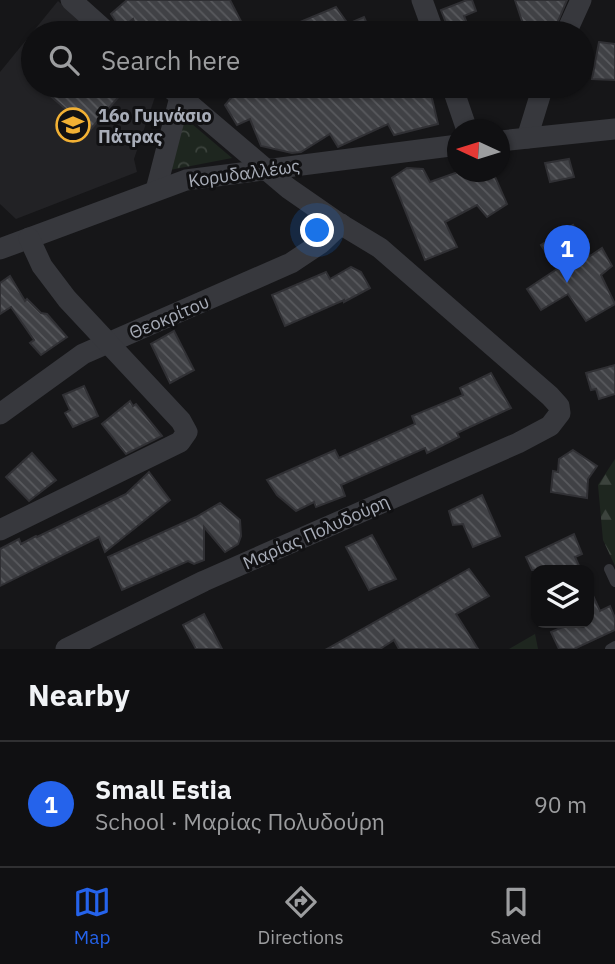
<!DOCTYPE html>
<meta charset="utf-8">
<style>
body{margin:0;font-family:"IBM Plex Sans",sans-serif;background:#1e1e20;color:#f1f3f6}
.controls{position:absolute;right:21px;bottom:21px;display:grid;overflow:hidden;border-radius:14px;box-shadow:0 2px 5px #0004}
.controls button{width:63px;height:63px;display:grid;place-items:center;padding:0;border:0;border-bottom:2px solid #303032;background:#101012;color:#f1f3f6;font:35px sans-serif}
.compass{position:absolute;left:447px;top:119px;width:63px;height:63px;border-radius:50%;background:#101012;box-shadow:0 2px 5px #0004;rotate:274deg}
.you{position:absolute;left:318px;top:231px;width:24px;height:24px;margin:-18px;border:5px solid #fff;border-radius:50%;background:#1a73e8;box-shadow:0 0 0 10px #1a73e833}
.badge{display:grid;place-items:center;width:46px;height:46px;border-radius:50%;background:#2563eb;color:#fff;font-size:23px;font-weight:700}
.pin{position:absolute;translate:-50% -58px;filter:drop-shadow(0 2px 4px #0008)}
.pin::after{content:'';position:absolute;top:37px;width:24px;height:21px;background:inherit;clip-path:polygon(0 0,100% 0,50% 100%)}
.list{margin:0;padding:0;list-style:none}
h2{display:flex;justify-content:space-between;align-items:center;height:91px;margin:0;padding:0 28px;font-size:30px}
h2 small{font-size:23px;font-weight:400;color:#9c9d9f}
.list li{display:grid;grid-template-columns:46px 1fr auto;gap:21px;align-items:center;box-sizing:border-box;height:126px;padding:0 28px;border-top:2px solid #303032}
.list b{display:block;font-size:26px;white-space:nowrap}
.list p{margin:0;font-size:23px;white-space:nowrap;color:#9c9d9f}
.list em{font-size:23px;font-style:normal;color:#9c9d9f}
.icon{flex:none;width:38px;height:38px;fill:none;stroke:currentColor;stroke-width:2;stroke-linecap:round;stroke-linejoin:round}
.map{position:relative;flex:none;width:615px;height:649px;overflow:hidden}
.search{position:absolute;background:#101012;box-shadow:0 2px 5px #0004;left:21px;right:21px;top:21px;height:77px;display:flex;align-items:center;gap:18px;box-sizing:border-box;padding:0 24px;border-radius:38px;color:#9c9d9f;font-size:26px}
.sheet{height:217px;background:#101012}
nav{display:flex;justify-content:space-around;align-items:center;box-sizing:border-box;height:98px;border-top:2px solid #303032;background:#101012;font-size:19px;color:#9c9d9f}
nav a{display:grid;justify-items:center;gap:4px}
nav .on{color:#2563eb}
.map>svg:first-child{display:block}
.built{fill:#222225}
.forest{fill:url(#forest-firs)}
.park{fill:url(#park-crowns)}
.building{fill:url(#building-back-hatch);stroke:#303034;stroke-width:2}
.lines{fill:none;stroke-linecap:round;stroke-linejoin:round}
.lane{stroke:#37383d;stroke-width:10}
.street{stroke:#37383d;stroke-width:21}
.labels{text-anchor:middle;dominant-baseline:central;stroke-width:6;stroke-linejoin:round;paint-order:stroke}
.poi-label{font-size:18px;font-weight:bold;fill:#a8adb8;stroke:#111113;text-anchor:start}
.street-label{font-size:18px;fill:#a8adb8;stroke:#111113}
</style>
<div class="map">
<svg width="615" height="649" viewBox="0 0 615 649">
<defs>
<pattern id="forest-firs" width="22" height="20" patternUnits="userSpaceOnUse" patternTransform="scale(1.75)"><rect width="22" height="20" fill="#1e261f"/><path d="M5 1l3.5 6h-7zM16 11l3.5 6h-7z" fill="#3c433d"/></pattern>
<pattern id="park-crowns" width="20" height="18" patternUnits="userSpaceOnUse" patternTransform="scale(1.75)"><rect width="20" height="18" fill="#1e261f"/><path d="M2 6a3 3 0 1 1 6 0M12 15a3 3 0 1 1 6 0" fill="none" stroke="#3c433d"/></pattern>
<pattern id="building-back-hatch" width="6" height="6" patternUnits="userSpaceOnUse" patternTransform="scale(1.75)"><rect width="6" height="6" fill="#404145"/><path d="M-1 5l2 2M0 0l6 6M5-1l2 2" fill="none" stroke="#595a5e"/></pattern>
</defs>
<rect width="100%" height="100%" fill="#161618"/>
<polygon class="built" points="58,1 93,33 33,33 33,86 152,86 157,91 134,159 137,172 16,219 0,204 0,72"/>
<g class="forest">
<polygon points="615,459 615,566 603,540 598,485"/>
<polygon points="535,634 538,649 509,649"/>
</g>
<polygon class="park" points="185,118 232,158 170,170"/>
<g class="building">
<polygon points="127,0 230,0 247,33 138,33 133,19 121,29 111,14"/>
<polygon points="467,0 472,0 476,11 464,16 471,33 450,33 441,10"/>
<polygon points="515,0 567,0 553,33 526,33"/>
<polygon points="336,7 348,24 364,17 371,33 304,33 300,22"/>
<polygon points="599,42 615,44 615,80 592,79"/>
<polygon points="39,86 128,86 90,130"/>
<polygon points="226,86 401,86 404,96 430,90 438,124 394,135 388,124 338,147 330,134 301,152 292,153 261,146 250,119 237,125 225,105 231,98"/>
<polygon points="569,159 574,177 550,182 545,163"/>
<polygon points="407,168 423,169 430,182 458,172 462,172 465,177 493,172 507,204 487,217 477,205 445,222 457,247 425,260 392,178"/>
<polygon points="573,225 590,256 602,248 612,266 601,275 615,304 586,321 568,294 541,310 527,289 557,269 541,245"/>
<polygon points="351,267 361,272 370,288 344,302 344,300 285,326 272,295 326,272 330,279"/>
<polygon points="10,276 25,301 27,299 41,313 47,314 67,337 41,355 30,343 34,340 11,307 0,314 0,283"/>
<polygon points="174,331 194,370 170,383 151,344"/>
<polygon points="615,365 615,394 599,399 596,389 591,390 586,373"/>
<polygon points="491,373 511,408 457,433 459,437 427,453 425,448 341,485 345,496 316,507 314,502 296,511 277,495 267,480 335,450 339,458 415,424 412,416 463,395 460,388"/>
<polygon points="84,386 98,416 73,427 65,413 70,410 63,395"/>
<polygon points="130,401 133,406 136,404 162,436 126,454 102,424"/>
<polygon points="573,450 597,466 588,479 587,498 551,492 553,471 558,472 559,459"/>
<polygon points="32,453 56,480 29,501 6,477"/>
<polygon points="149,472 170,500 105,552 99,537 0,586 0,549 19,539 21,544 36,536 37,537 126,494"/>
<polygon points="482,495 500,536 473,547 463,524 453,525 449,511"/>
<polygon points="220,503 240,520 241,536 238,544 225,552 204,527 204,560 194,564 188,561 122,590 108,557 196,517"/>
<polygon points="574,534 582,554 575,557 581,570 532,570 526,557"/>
<polygon points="372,535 396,579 369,590 346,547"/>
<polygon points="469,569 489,596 456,614 478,649 399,649 394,640 380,649 327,649"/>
<polygon points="589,587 600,611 610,606 615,618 615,630 574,649 559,649 551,632 563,627 562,623 589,623"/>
<polygon points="204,614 222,649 196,649 183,625"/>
</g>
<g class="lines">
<g class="lane">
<polyline points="609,569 615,582"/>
<polyline points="610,649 615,646"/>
</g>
<g class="street">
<polyline points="71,0 108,33"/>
<polyline points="422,0 434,33"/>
<polyline points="566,33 581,0"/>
<polyline points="452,86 467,130"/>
<polyline points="527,138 543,86"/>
<polyline points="500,141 615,129"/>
<polyline points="156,190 180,97"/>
<polyline points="0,249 186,180 458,145"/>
<polyline points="0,414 83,354 291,263 321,243 341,224"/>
<polyline points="0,530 180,442 187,432 181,421 67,299 42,266 29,238"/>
<polyline points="66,649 204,581 518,443 550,426 560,413 559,406 550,396 380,248 337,222 288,188 168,86"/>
</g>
</g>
<defs>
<symbol id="school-ring" viewBox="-11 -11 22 22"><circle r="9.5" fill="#111113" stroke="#f2b134" stroke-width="1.5"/><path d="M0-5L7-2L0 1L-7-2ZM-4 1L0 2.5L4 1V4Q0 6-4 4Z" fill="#f2b134"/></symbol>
</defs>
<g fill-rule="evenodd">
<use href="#school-ring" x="54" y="106" width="38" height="38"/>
</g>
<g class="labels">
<g class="poi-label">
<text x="98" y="115">16ο Γυμνάσιο<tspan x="98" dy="21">Πάτρας</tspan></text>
</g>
<g class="street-label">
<text transform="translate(244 173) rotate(-8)">Κορυδαλλέως</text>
<text transform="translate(169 317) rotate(-23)">Θεοκρίτου</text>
<text transform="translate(316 532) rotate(-24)">Μαρίας Πολυδούρη</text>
</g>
</g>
</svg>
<div class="controls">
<button><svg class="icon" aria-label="layers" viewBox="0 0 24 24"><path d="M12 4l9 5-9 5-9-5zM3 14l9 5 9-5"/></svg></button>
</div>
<svg class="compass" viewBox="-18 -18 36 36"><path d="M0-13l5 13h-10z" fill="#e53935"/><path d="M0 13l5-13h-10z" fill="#9c9d9f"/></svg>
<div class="you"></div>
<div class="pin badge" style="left:567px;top:283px">1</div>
<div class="search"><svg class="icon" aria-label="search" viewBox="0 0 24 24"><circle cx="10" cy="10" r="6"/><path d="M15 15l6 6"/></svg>Search here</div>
</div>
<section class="sheet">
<h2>Nearby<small></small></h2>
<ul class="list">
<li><span class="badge">1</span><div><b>Small Estia</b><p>School · Μαρίας Πολυδούρη</p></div><em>90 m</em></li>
</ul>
</section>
<nav>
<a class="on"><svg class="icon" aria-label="map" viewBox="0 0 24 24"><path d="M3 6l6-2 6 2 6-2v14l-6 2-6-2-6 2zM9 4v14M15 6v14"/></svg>Map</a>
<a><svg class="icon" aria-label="directions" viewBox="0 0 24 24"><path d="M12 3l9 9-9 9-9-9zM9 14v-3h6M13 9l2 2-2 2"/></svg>Directions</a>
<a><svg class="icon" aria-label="saved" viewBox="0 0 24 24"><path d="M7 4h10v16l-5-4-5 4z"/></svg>Saved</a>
</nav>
